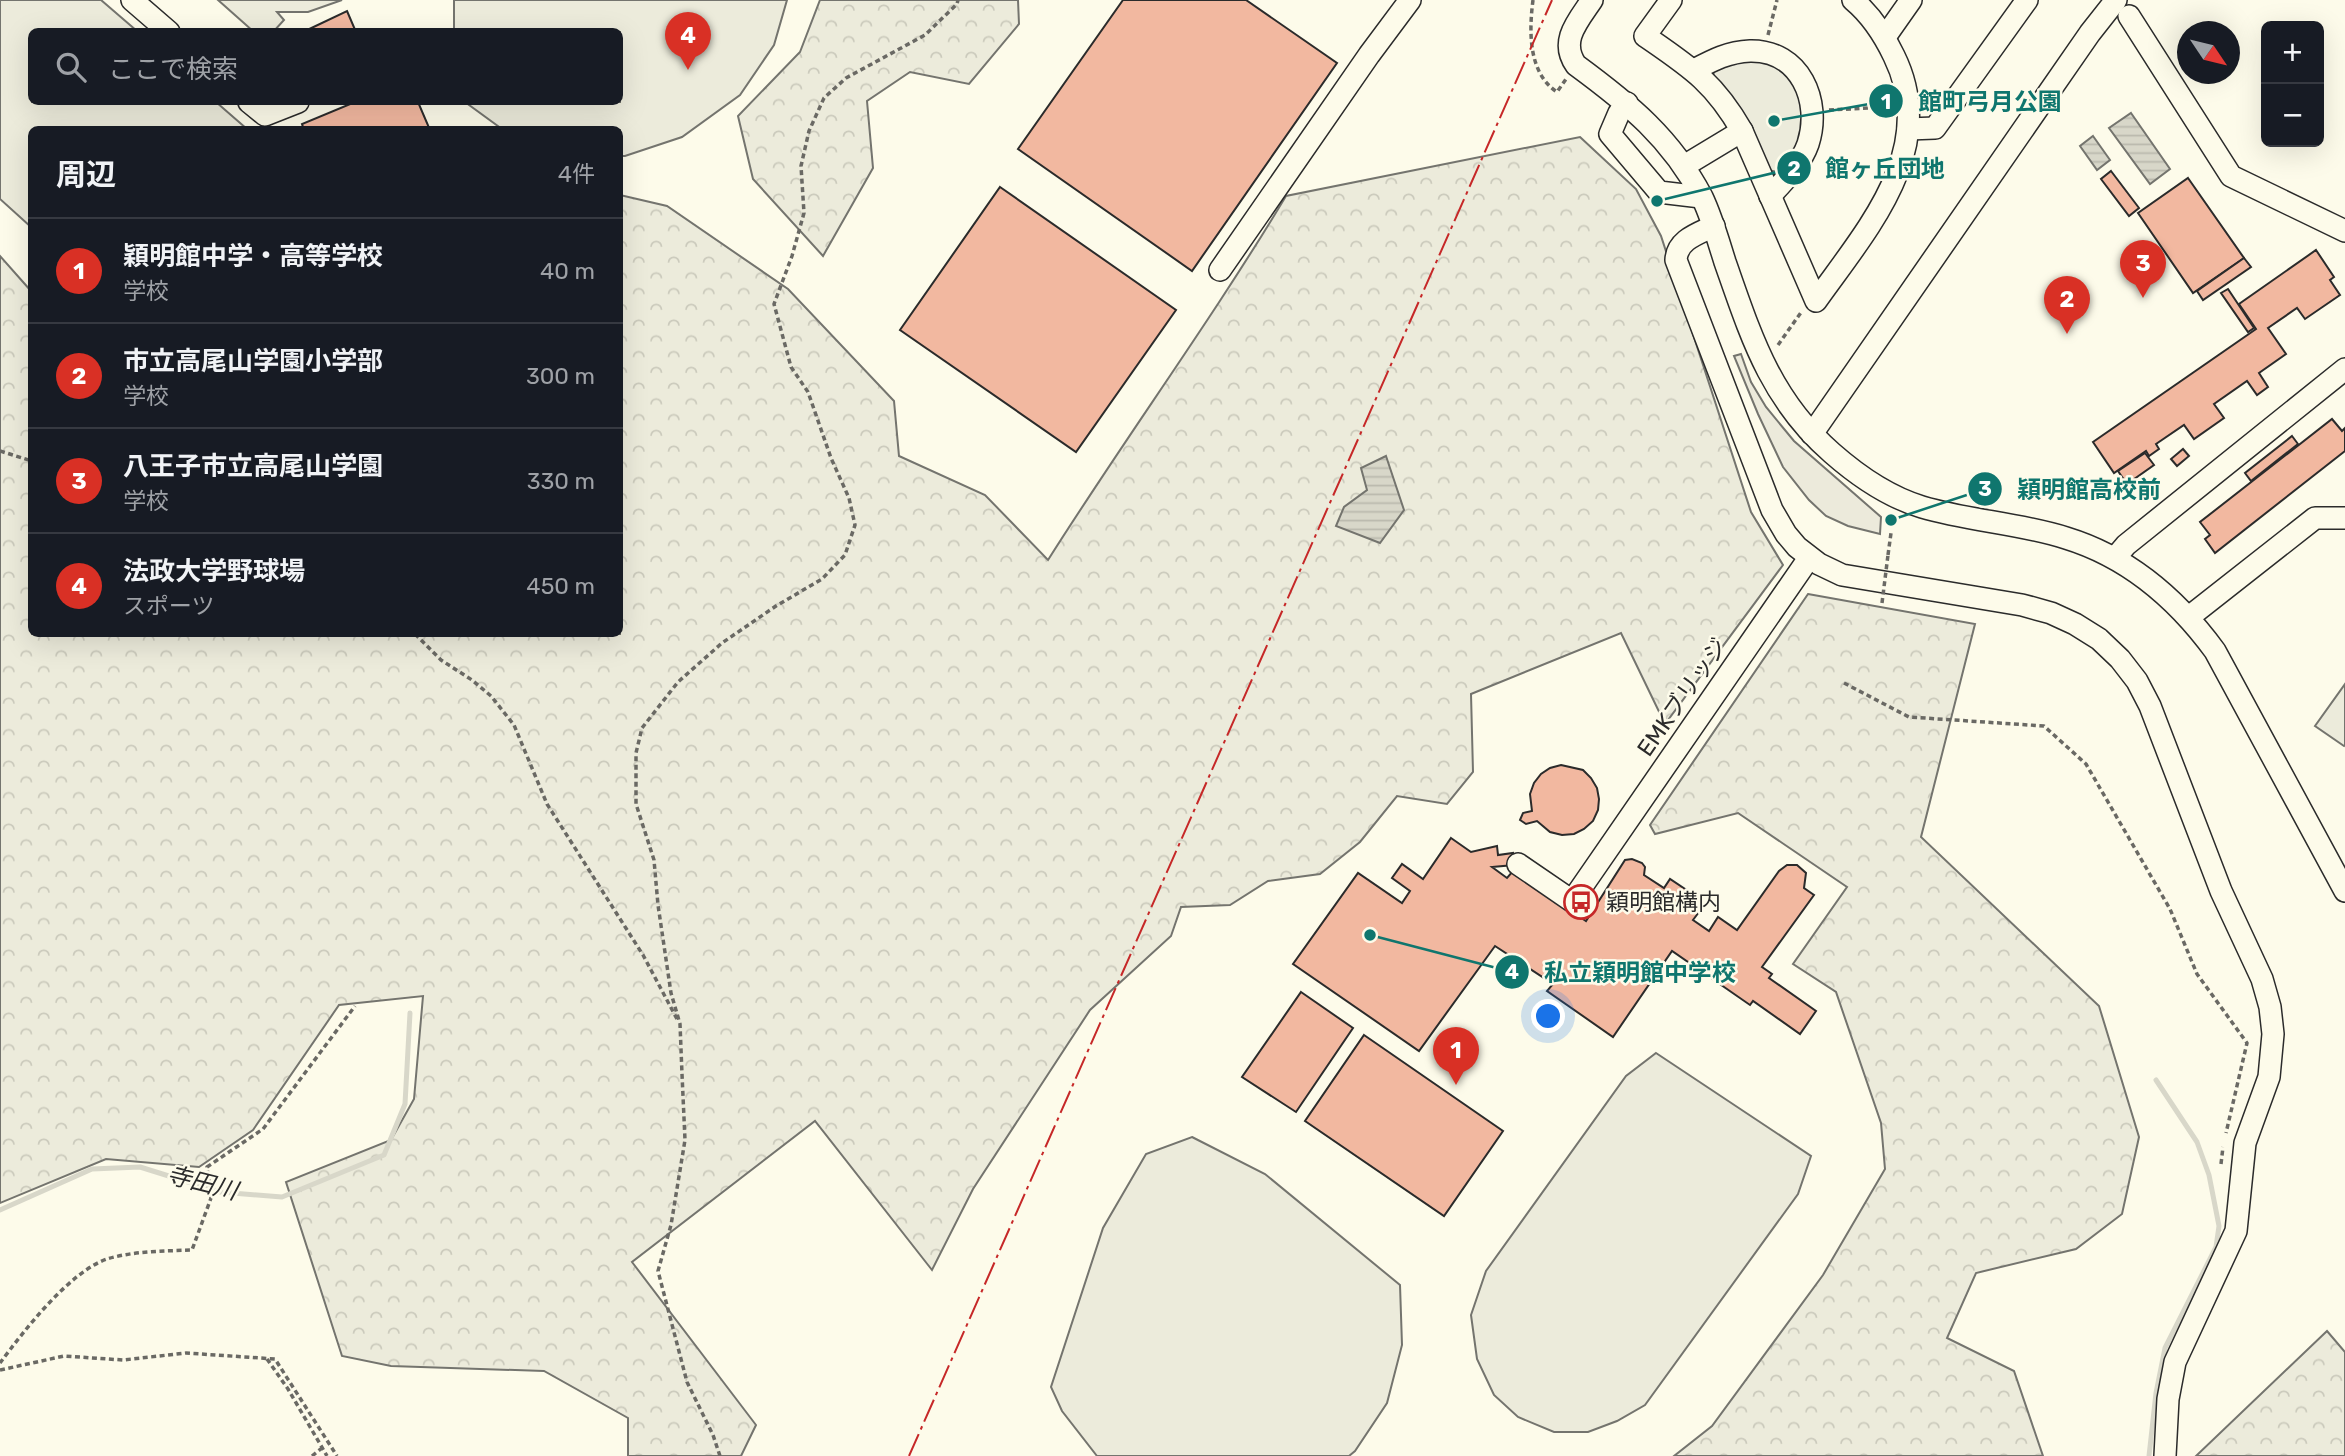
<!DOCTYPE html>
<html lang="ja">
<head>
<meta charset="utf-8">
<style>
	body { margin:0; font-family:Rubik,"Noto Sans JP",sans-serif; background:#20242c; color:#f1f3f6 }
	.controls { position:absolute; right:21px; top:21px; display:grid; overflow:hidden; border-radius:10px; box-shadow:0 7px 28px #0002 }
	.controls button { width:63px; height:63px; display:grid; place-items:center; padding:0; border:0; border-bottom:2px solid #363941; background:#171b24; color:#f1f3f6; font:35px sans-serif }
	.compass { position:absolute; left:2177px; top:21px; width:63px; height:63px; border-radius:50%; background:#171b24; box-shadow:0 7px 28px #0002; rotate:125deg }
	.you { position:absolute; left:1549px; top:1017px; width:24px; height:24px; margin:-18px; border:5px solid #fff; border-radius:50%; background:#1a73e8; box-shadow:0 0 0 10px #1a73e833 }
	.badge { display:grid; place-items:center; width:46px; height:46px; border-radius:50%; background:#d93025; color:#fff; font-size:23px; font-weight:700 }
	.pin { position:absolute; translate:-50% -58px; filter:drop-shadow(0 2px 4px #0008) }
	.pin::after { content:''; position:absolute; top:37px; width:24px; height:21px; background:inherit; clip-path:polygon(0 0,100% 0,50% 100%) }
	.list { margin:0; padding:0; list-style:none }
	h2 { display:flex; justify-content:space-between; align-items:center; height:91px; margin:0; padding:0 28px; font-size:30px }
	h2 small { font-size:23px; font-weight:400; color:#9ea1a6 }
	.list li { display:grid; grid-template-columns:46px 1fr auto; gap:21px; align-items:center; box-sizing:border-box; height:105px; padding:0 28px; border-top:2px solid #363941 }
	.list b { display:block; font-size:26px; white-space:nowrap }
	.list p { margin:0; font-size:23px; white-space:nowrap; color:#9ea1a6 }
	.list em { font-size:23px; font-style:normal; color:#9ea1a6 }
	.icon { flex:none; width:38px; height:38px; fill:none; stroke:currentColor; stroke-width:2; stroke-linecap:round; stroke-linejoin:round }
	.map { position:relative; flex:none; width:2345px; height:1456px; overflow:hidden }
	.search { position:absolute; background:#171b24; box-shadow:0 7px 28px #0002; left:28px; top:28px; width:595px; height:77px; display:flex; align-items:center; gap:18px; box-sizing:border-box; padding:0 24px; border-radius:10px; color:#9ea1a6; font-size:26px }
	.panel { position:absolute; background:#171b24; box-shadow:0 7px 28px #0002; left:28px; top:126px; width:595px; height:511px; border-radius:10px }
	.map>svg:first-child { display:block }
	.forest { fill:url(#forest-crowns); stroke:#74746e; stroke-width:2 }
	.green { fill:#ecebdb; stroke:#74746e; stroke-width:2 }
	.parking { fill:#eceadb; stroke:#74746e; stroke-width:2 }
	.water { fill:url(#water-rules); stroke:#74746e; stroke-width:2 }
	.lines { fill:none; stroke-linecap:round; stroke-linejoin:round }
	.stream { stroke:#d8d7c9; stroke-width:5 }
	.building { fill:#f2b8a0; stroke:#2b2b2b; stroke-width:2 }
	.minor-casing { stroke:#2b2b2b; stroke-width:24 }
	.path { stroke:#6a6964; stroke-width:3.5; stroke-dasharray:5 3.5; stroke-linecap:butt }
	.minor { stroke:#fdfbea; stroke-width:21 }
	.path-bridge { stroke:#6a6964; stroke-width:3.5; stroke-dasharray:5 3.5; stroke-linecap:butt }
	.power { stroke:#c62828; stroke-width:2; stroke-dasharray:24 5 3.5 5; stroke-linecap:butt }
	.labels { text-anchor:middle; stroke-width:5; stroke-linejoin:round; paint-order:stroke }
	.street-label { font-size:23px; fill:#2b2b2b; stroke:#fdfbea }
	.poi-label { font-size:23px; fill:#2b2b2b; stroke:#fdfbea; text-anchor:start }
	.water-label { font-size:24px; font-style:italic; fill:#2b2b2b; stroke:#fdfbea }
	.leader { fill:none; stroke:#0f766e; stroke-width:2.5 }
	.callout-dot { fill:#0f766e; stroke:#fdfbea; stroke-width:2.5 }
	.mark-label { font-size:21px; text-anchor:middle; font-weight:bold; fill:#fff }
	.callout-label { font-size:24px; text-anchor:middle; font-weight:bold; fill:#0f766e; stroke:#fdfbea; stroke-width:5; stroke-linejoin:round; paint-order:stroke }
</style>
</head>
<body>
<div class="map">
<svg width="2345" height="1456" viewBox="0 0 2345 1456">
	<defs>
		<pattern id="forest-crowns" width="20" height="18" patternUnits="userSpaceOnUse" patternTransform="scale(1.75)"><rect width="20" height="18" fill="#ecebdb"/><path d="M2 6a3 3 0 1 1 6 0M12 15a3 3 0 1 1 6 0" fill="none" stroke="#cbcabc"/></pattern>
		<pattern id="water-rules" width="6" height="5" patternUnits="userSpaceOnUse" patternTransform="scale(1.75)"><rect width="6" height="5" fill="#d8d7c9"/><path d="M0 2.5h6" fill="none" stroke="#bab9ad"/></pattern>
	</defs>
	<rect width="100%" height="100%" fill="#fdfbea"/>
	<g class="forest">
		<polygon points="820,0 1018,0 1019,24 969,84 910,72 867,101 873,168 823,256 753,179 738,116 800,52"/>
		<path d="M 1580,137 L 1636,189 L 1661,236 L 1751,512 L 1783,565 L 1665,724 L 1621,633 L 1471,694 L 1473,772 L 1447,804 L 1397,796 L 1360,842 L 1320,874 L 1268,881 L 1230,905 L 1181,907 L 1171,936 L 1090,1010 L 973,1189 L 932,1270 L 815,1121 L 632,1262 L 756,1425 L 741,1456 L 628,1456 L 628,1418 L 544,1371 L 391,1366 L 342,1356 L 286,1182 L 391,1140 L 414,1099 L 423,996 L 339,1005 L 253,1130 L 199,1167 L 106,1159 L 0,1203 L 0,256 L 31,291 L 32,634 L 620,634 L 620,195 L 667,206 L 788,289 L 894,401 L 899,456 L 985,495 L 1048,560 C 1125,438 1211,321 1286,196 Z"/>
		<polygon points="1808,594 1975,624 1921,837 2099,1006 2139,1137 2122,1214 2076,1249 1976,1273 1947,1338 2014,1371 2043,1456 1674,1456 1712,1426 1823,1275 1885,1169 1881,1123 1836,992 1793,964 1847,887 1738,813 1655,834 1650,825"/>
		<polygon points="2327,1331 2345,1352 2345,1456 2196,1456"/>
	</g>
	<g class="green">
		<polygon points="0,0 101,0 137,31 32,32 32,102 216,102 247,129 32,130 31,227 0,199"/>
		<polygon points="218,0 342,0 308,12 277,12 284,20 274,31 254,32"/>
		<polygon points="454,0 787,0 774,45 740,95 682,137 625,156 620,156 620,130 502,129 465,102 620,102 620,32 454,31"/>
		<polygon points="1760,59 1780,68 1795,83 1805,113 1801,146 1783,173 1768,170 1713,76 1716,63"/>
		<polygon points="2345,684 2345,745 2344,746 2315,726"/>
		<polygon points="1656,1053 1811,1156 1798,1194 1645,1405 1617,1421 1588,1432 1554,1432 1518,1417 1494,1395 1477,1359 1471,1315 1486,1271 1626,1076"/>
		<polygon points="1192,1137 1265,1174 1400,1285 1402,1345 1387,1403 1355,1451 1349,1456 1097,1456 1062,1411 1051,1387 1103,1228 1146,1154"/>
	</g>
	<polygon class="parking" points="1741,354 1751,382 1766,407 1794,441 1881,517 1880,534 1848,526 1826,516 1809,500 1783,467 1758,414 1734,356"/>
	<g class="water">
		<polygon points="2131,113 2170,169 2150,184 2109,128"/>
		<polygon points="2093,136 2110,160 2097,170 2080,146"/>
		<polygon points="1386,456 1404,510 1380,543 1336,526 1344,507 1367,490 1361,468"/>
	</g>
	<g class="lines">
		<g class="stream">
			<polyline points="0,1210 92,1169 140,1167 220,1192 282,1197 384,1155 405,1104 410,1013"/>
			<polyline points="2149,1456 2156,1393 2165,1348 2216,1247 2219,1226 2209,1175 2197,1142 2156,1080"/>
		</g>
	</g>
	<g class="building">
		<polygon points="1123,0 1246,0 1337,63 1192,271 1018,149"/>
		<polygon points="347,11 356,32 303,32"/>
		<polygon points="355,102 418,102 430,130 304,130 302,124"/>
		<polygon points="2111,171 2139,208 2129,216 2101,179"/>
		<polygon points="2188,178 2244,258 2193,293 2138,213"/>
		<polygon points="1000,187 1176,310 1076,452 900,330"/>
		<polygon points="2316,250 2334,277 2330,280 2340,295 2305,319 2297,308 2268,328 2286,354 2259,373 2268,387 2257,395 2247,381 2214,404 2224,418 2194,439 2184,425 2156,444 2159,449 2149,456 2146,451 2114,473 2093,442 2256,329 2239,304"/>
		<polygon points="2244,258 2251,267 2203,300 2197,291"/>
		<polygon points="2228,289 2254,328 2248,332 2221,293"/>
		<polygon points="2332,419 2342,431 2345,428 2345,451 2215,553 2205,539 2210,535 2200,522"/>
		<polygon points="2292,436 2298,444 2251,481 2245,473"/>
		<polygon points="2183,449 2189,456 2177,466 2171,459"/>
		<polygon points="2145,453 2154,465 2127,484 2118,471"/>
		<polygon points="1561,765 1583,770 1591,778 1597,788 1599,799 1598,810 1593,821 1584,829 1574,834 1562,835 1550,832 1537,821 1526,824 1520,820 1523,813 1532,811 1530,794 1534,783 1541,774 1550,768"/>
		<polygon points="1451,838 1471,852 1497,846 1498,855 1513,853 1514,865 1492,867 1507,878 1513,871 1586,921 1625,860 1632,859 1642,863 1645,867 1644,875 1664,888 1670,879 1697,897 1691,906 1699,912 1693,920 1709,931 1718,917 1737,930 1779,871 1787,865 1797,865 1806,873 1804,888 1814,895 1762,967 1772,974 1769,978 1816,1011 1800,1034 1753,1001 1750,1005 1672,951 1613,1037 1547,991 1553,984 1495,946 1419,1051 1293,964 1358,873 1402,903 1410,891 1392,878 1402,864 1423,879"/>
		<polygon points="1301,992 1353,1028 1296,1112 1242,1077"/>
		<polygon points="1364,1035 1503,1131 1444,1216 1305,1121"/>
	</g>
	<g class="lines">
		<g class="minor-casing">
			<g id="minor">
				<polyline points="132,0 169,32"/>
				<path d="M 1592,0 C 1578,21 1559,41 1576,65 C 1629,104 1671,138 1702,197 C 1712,218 1718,240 1725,262 C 1751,336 1770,399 1832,453 C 1857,475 1889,497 1922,507 C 1969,521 2019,523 2066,538 C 2128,557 2177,599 2215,651 L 2345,891"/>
				<path d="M 1671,0 L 1645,36 C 1690,67 1714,82 1742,131 L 1816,301 C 1867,229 1940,149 1894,56 C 1884,35 1871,15 1853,0"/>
				<polyline points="2129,16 2231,176 2345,231"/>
				<polyline points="1885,37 1911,0"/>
				<path d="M 1694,70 C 1713,60 1728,52 1750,51 C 1800,50 1822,101 1808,144 C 1801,164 1784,181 1770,196"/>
				<polyline points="249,102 265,115 298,102"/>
				<polyline points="1627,103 1619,113 1610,134 1659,192 1701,197"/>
				<polyline points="1908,129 1935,128 2027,0"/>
				<polyline points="1684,166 1742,131"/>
				<path d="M 1714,226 C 1697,234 1677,240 1676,260 L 1772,510 L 1786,534 L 1797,547 L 1819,564 L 1842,575 L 2022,605 L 2051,613 L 2075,624 L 2099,639 L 2120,659 L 2137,681 L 2150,706 L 2221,891 L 2262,979 L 2270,1007 L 2273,1034 L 2269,1077 L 2245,1143 L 2236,1231 L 2175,1362 L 2168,1399 L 2165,1456"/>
				<polyline points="1220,270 1369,55 1410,0"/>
				<polyline points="1812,434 2090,33 2116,0"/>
				<polyline points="2115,558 2126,545 2345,369"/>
				<polyline points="2189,617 2315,518 2345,518"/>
				<polyline points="1518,864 1572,901 1809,558"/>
			</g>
		</g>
		<g class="path">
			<path d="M 1533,0 C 1529,31 1528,73 1557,92 L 1566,79"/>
			<polyline points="1768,35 1777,0"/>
			<polyline points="1829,110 1888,107"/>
			<polyline points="1778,345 1802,311"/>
			<polyline points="0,451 32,461"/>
			<polyline points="1888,555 1891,533"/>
			<polyline points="415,634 441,660 472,680 491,696 514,725 547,804 643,955 677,1019"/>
			<polyline points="1844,683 1909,717 2044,726 2086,764 2170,909 2197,974 2247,1043 2226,1133"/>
			<polyline points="2221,1164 2223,1147"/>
			<polyline points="267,1359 288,1389 327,1456"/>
			<path d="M 0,1363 C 23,1332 69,1272 107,1259 C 133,1251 165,1251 192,1250 L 211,1198 L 207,1167 L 263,1129 L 355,1006"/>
			<polyline points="0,1370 64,1356 123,1360 186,1353 275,1359 337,1456"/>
			<polyline points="312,1456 322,1448"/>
			<polyline points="720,1456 713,1435 687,1382 658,1271 671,1225 685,1140 682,1074 680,1024 671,993 658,905 654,860 636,804 636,753 642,728 678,682 722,643 776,606 822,579 845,555 855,525 849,498 831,458 808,392 791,367 774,304 792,256 804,213 801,166 809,131 824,98 846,78 925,35 957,4 958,0"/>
		</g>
		<use href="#minor" class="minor"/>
		<polyline class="path-bridge" points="1882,603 1888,555"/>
		<polyline class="power" points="909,1456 1552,0"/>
	</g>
	<defs>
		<g id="bus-ring" transform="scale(1.75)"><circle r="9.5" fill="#fdfbea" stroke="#c62828" stroke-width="1.5"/><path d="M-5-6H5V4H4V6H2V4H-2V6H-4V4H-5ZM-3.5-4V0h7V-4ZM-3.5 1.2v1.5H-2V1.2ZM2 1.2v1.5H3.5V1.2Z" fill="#c62828"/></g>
	</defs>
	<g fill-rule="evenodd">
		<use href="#bus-ring" x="1581" y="902"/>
	</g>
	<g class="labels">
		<g class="street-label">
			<text transform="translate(1682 697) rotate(-55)" y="8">EMKブリッジ</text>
		</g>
		<g class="poi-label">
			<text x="1606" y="910">穎明館構内</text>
		</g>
		<g class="water-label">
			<text transform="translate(202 1183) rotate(14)" y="8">寺田川</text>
		</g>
	</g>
	<path class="leader" d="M1774 121L1886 101M1657 201L1794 168M1891 520L1985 489M1370 935L1512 972"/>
	<g class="callout-dot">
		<circle cx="1774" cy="121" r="7"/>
		<circle cx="1657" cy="201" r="7"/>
		<circle cx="1891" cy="520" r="7"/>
		<circle cx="1370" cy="935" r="7"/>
		<circle cx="1886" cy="101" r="18"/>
		<circle cx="1794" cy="168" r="18"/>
		<circle cx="1985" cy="489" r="18"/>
		<circle cx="1512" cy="972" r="18"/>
	</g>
	<g class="mark-label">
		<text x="1886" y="109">1</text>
		<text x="1794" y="176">2</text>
		<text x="1985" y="496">3</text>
		<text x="1512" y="979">4</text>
	</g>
	<g class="callout-label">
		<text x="1990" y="110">館町弓月公園</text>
		<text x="1885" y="177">館ヶ丘団地</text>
		<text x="2089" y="498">穎明館高校前</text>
		<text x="1640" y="981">私立穎明館中学校</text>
	</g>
</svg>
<div class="controls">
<button>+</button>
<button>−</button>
</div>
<svg class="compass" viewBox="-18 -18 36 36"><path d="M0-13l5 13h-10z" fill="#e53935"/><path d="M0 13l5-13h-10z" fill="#9ea1a6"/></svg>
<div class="you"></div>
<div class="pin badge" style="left:1456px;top:1085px">1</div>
<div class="pin badge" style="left:2067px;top:334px">2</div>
<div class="pin badge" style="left:2143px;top:298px">3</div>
<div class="pin badge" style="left:688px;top:70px">4</div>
<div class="search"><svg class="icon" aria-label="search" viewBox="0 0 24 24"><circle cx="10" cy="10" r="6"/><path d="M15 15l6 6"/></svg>ここで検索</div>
<section class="panel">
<h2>周辺<small>4件</small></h2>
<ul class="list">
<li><span class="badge">1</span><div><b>穎明館中学・高等学校</b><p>学校</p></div><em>40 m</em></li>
<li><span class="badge">2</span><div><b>市立高尾山学園小学部</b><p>学校</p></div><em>300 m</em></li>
<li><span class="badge">3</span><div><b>八王子市立高尾山学園</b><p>学校</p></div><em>330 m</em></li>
<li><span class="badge">4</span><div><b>法政大学野球場</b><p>スポーツ</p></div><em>450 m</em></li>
</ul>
</section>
</div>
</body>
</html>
